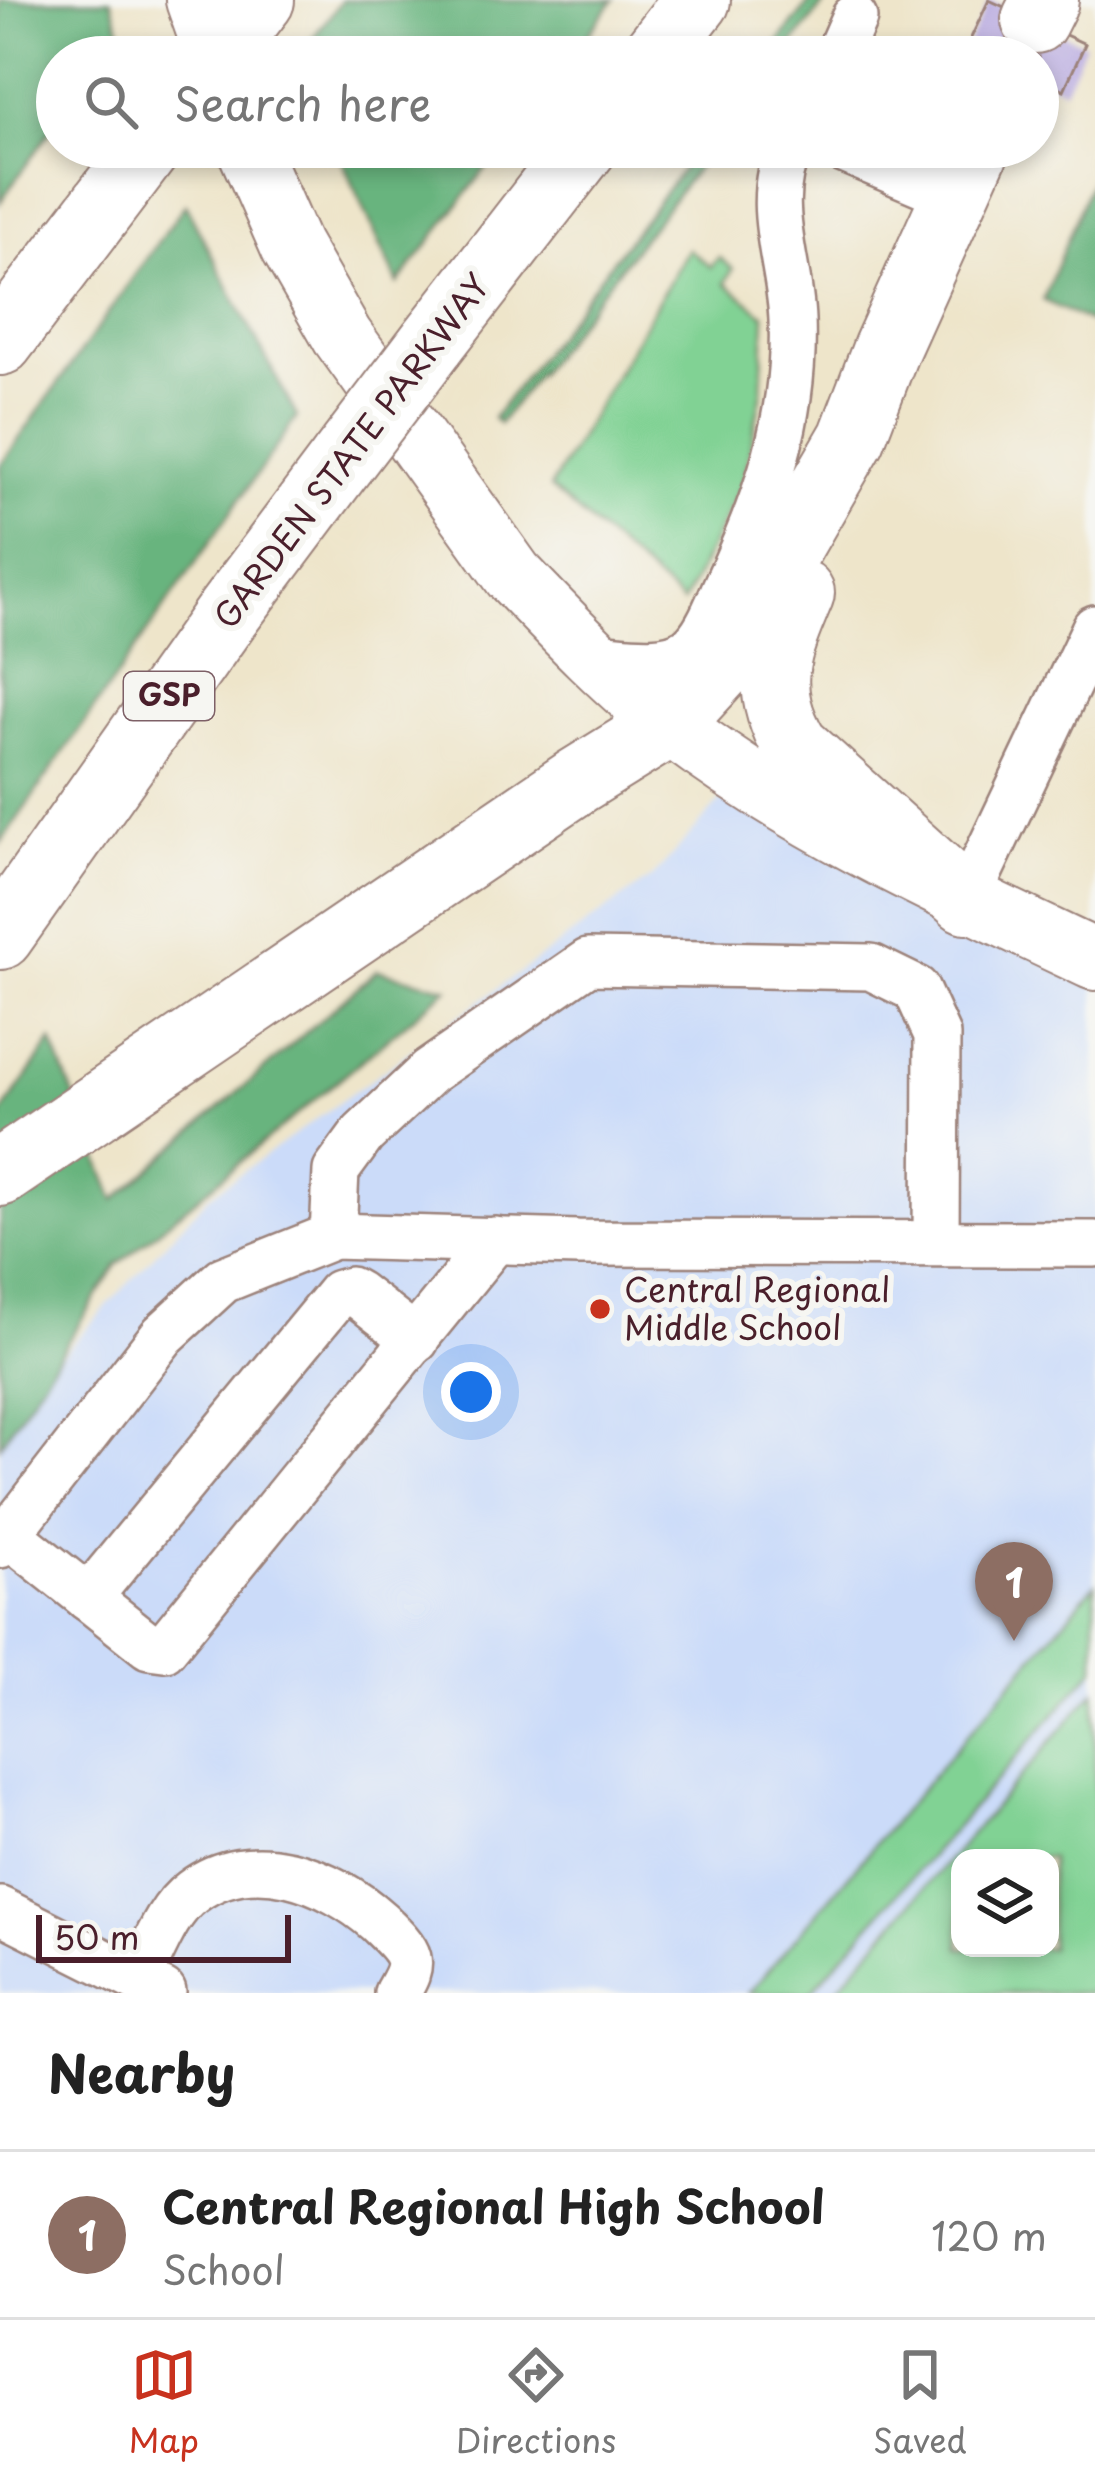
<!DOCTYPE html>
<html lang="en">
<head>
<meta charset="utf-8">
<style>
	body { margin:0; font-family:"Playpen Sans",sans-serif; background:#f2f2f2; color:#222 }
	.controls { position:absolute; right:36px; bottom:36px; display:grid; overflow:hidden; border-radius:24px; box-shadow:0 6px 18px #0003 }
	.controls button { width:108px; height:108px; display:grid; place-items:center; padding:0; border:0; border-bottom:3px solid #e0e0e0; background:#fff; color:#222; font:60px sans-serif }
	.scale { position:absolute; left:36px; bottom:30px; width:255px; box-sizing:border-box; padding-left:12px; border:6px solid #4a1f2b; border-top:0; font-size:33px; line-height:42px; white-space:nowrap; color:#4a1f2b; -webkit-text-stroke:9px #f6f6f2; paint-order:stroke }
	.you { position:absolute; left:471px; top:1392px; width:42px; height:42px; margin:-30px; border:9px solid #fff; border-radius:50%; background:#1a73e8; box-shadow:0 0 0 18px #1a73e833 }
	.badge { display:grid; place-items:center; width:78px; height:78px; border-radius:50%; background:#c8321e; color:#fff; font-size:39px; font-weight:700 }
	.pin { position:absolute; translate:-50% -99px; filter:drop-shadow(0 3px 6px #0008) }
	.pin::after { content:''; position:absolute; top:63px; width:42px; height:36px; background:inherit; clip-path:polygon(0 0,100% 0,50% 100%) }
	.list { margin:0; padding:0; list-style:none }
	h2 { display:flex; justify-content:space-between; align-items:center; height:156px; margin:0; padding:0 48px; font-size:51px }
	h2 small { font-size:39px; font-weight:400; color:#767676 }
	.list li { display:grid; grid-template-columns:78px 1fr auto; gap:36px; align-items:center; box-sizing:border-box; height:168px; padding:0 48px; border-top:3px solid #e0e0e0 }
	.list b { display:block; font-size:45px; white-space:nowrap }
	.list p { margin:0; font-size:39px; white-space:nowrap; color:#767676 }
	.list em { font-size:39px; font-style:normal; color:#767676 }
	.icon { flex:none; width:66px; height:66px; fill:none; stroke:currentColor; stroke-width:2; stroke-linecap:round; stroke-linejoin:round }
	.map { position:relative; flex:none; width:1095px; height:1993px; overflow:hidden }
	.search { position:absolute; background:#fff; box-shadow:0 6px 18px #0003; left:36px; right:36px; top:36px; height:132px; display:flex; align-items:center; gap:30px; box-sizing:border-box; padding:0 42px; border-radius:66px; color:#767676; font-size:45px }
	.sheet { height:324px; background:#fff }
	nav { display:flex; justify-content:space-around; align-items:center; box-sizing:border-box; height:168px; border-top:3px solid #e0e0e0; background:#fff; font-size:33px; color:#767676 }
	nav a { display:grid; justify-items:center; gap:6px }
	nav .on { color:#c8321e }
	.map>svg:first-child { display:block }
	.built { fill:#cbdbf9; fill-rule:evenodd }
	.green { fill:#81d294; stroke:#667860; stroke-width:3; fill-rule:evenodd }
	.forest { fill:#68b47e; stroke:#596a54; stroke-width:3 }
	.building { fill:#b5a6df }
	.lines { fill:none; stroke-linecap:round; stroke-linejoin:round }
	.minor-casing { stroke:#9c827a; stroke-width:50 }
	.major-casing { stroke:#9c827a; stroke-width:64 }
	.highway-casing { stroke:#9c827a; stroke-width:70 }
	.minor { stroke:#fff; stroke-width:45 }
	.major { stroke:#fff; stroke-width:60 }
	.highway { stroke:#fff; stroke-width:66 }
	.highway-bridge-casing { stroke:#9c827a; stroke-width:70; stroke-linecap:butt }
	.highway-bridge { stroke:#fff; stroke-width:66 }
	.poi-dot { fill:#c8321e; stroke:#f6f6f2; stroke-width:4.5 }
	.labels { text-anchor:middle; stroke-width:12; stroke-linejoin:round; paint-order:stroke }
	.shield { fill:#f6f6f2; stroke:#7e6067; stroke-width:3 }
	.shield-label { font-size:30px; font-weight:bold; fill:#4a1f2b }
	.street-label { font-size:33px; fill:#4a1f2b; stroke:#f6f6f2 }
	.poi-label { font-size:33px; fill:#4a1f2b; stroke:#f6f6f2; text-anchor:start }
</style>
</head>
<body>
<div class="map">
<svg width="1095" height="1993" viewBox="0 0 1095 1993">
	<rect width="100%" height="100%" fill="#f6f6f2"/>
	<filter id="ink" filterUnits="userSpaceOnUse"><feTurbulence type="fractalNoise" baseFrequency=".00833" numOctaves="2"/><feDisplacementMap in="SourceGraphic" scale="24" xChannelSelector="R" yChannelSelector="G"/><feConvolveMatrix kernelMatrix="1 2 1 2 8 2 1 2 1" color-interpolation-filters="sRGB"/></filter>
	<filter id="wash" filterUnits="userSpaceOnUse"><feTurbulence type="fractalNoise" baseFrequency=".004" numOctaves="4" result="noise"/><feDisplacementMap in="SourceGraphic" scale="48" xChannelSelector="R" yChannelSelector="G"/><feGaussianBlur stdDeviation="2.7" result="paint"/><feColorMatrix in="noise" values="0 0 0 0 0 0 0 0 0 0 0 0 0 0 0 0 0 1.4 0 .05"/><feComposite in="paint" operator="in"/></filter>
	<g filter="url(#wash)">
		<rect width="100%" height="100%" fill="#eee5ca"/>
		<path class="built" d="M 743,775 L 1095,960 L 1095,1993 L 0,1993 L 0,1422 L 208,1197 L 655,875 ZM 960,1858 L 1050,1858 L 1050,1948 L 960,1948 Z"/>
		<g class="green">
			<polygon points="688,249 711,267 719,257 733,269 725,283 765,315 762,391 743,483 683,603 550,488"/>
			<polygon points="1095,1584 1095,1668 810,1993 749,1993"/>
			<path d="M 1095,1691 L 1095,1993 L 833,1993 ZM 1050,1858 L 1050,1948 L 960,1948 L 960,1858 Z"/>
		</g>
		<g class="forest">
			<polygon points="0,0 111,0 121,31 103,57 57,57 57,121 0,202"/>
			<polygon points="342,0 614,0 571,57 298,57"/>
			<polygon points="811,0 827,0 783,57 767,57"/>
			<polygon points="336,147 502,147 398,284"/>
			<polygon points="699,147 713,147 499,424 493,418"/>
			<polygon points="1095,171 1095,325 1043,300"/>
			<polygon points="185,204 297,417 0,844 0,466"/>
			<polygon points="377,970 448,988 117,1265 0,1446 0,1116 52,1041 115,1200"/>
		</g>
		<g id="blocks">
			<polygon class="building" points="989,0 1085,44 1064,90 1038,77 1038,57 995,57 968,44"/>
		</g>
	</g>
	<g filter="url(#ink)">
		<use href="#blocks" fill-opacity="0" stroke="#9c827a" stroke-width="3"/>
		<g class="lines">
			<g class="minor-casing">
				<g id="minor">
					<polyline points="837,57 854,18"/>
					<polyline points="837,147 955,197"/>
					<path d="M 597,656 C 624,658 664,666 688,650 C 706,637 717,606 726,586 C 766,501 796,416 792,320 C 790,262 762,204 789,147"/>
					<polyline points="966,900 1095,628"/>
					<polyline points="333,1236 336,1171 363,1134 429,1072 588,962 871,967 916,989 937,1035 936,1243"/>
					<polyline points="8,1534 149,1646 164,1648 495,1240"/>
					<polyline points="0,1545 163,1335 223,1280 333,1236 578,1243 1095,1244"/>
					<polyline points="88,1598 339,1293 350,1290 357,1294 416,1340"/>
					<polyline points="0,1910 163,1992"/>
					<path d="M 138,1979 C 153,1951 166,1911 192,1892 C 251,1847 330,1878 379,1922 C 388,1931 405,1946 408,1958 C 411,1971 403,1982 397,1993"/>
				</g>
			</g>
			<g class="major-casing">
				<g id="major">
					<polyline points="196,0 216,57"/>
					<path d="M 247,147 L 291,247 L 342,336 L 513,575 C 559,623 619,686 672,726 C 801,824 949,891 1095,960"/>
				</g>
			</g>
			<g class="highway-casing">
				<g id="highway">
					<polyline points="1035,20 1045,0"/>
					<polyline points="217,57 261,0"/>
					<polyline points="653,57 697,0"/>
					<polyline points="0,342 148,147"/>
					<polyline points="432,343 584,147"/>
					<path d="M 801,593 C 776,652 761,687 795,746 L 966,900"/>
					<polyline points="0,936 226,616 343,460"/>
					<polyline points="0,1173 577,781 669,724 738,649 790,545 852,438 886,349 977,147"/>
				</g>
			</g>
			<use href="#minor" class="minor"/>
			<use href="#major" class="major"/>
			<use href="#highway" class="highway"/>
			<g class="highway-bridge-casing">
				<polyline id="highway-bridge" points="343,460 432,343"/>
			</g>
			<use href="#highway-bridge" class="highway-bridge"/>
		</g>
	</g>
	<circle class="poi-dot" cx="600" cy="1309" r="12"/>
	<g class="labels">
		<rect class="shield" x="124" y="672" width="90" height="48" rx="9"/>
		<g class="shield-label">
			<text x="169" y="706">GSP</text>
		</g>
		<g class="street-label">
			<text transform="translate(352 451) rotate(-53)" y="12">GARDEN STATE PARKWAY</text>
		</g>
		<g class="poi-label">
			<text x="624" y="1302">Central Regional<tspan x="624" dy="38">Middle School</tspan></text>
		</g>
	</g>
</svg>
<div class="controls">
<button><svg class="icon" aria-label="layers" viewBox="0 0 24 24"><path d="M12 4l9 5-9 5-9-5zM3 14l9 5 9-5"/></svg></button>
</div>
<div class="scale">50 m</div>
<div class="you"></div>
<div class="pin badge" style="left:1014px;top:1641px;background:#8d6e63">1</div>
<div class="search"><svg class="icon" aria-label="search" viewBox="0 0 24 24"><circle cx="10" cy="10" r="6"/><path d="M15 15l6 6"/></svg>Search here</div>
</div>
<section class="sheet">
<h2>Nearby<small></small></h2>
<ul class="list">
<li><span class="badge" style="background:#8d6e63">1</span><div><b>Central Regional High School</b><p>School</p></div><em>120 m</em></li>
</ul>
</section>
<nav>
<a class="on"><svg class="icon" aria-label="map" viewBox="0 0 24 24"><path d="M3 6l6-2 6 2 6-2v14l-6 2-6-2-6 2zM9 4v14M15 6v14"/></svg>Map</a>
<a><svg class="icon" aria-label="directions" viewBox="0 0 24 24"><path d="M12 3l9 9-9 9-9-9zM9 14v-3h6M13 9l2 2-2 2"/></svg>Directions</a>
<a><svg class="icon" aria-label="saved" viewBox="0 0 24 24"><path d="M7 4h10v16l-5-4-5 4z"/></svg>Saved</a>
</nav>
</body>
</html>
